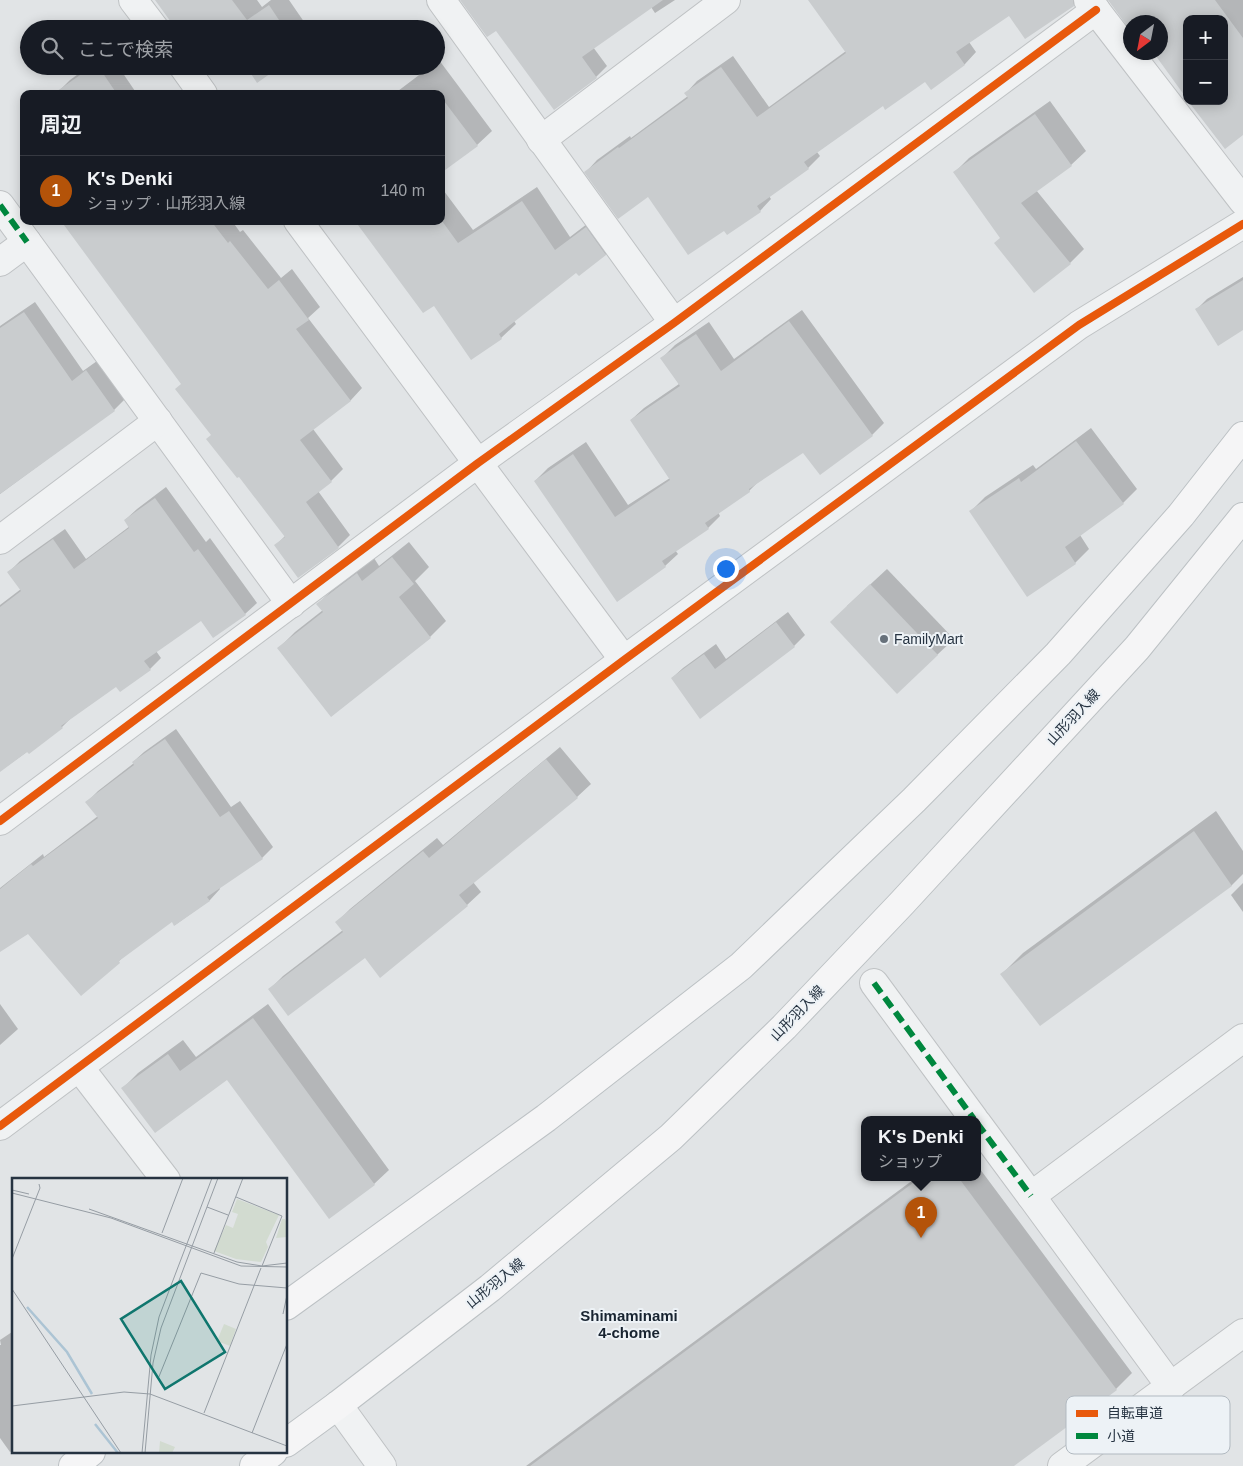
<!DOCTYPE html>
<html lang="ja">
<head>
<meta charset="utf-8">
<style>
	body { margin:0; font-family:Helvetica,"Noto Sans JP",sans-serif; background:#20242c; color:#f1f3f6 }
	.controls { position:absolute; right:15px; top:15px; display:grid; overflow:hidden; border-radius:10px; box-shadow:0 2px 12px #0003 }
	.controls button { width:45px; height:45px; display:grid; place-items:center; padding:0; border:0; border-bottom:1px solid #363941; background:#171b24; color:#f1f3f6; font:25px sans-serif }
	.compass { position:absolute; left:1123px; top:15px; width:45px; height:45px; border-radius:50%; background:#171b24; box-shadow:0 2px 12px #0003; rotate:212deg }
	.you { position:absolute; left:725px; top:568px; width:18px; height:18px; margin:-12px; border:4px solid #fff; border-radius:50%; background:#1a73e8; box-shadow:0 0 0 8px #1a73e833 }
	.badge { display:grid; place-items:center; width:32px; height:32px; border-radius:50%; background:#b45309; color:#fff; font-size:16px; font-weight:700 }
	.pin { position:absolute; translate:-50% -41px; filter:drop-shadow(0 1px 2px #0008) }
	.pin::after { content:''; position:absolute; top:26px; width:18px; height:15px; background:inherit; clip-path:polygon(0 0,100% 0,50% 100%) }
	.popup { position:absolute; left:861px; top:1116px; width:120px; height:65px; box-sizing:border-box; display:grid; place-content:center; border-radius:10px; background:#171b24; filter:drop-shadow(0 1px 4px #0005); font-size:16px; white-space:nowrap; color:#9ea1a6 }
	.popup b { font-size:19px; color:#f1f3f6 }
	.popup::after { content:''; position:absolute; left:50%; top:100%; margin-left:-10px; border:10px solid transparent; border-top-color:#171b24 }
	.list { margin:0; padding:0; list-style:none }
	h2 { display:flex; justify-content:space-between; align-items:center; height:65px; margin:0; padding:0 20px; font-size:21px }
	h2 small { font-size:16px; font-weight:400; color:#9ea1a6 }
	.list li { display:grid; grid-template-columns:32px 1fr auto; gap:15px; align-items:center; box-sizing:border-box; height:70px; padding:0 20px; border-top:1px solid #363941 }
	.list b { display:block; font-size:19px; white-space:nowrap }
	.list p { margin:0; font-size:16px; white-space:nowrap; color:#9ea1a6 }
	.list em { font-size:16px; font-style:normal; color:#9ea1a6 }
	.icon { flex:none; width:28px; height:28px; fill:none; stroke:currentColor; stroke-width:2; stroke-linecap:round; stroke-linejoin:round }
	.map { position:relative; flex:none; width:1243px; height:1466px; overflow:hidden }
	.search { position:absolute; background:#171b24; box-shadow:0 2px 12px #0003; left:20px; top:20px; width:425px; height:55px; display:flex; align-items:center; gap:12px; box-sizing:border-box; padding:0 18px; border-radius:28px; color:#9ea1a6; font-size:19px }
	.panel { position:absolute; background:#171b24; box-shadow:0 2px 12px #0003; left:20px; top:90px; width:425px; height:135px; border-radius:10px }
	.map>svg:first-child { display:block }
	.shadow { fill:#0003 }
	.building { fill:#c9ccce }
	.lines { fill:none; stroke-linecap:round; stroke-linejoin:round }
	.minor-casing { stroke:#bfc2c4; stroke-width:30 }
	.major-casing { stroke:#bcc1c4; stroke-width:30 }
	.minor { stroke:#f0f2f3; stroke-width:28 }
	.major { stroke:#f5f5f6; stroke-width:28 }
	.quiet { stroke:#00873e; stroke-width:6; stroke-dasharray:12 6; stroke-linecap:butt }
	.cycleway-casing { stroke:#edf2f6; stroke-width:11 }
	.cycleway { stroke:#e8590c; stroke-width:8 }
	.poi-dot { fill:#67717b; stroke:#edf2f6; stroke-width:2 }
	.labels { text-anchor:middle; stroke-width:4; stroke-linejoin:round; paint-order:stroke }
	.poi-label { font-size:14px; fill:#263341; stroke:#edf2f6; text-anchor:start }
	.street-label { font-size:14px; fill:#263341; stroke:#edf2f6 }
	.neighbourhood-label { font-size:15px; font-weight:bold; fill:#182431; stroke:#edf2f6 }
	.inset-river { fill:none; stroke:#acc4d4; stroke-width:2.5 }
	.inset-road { fill:none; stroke:#969da4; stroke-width:1 }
	.view { fill:#0f766e; fill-opacity:0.15; stroke:#0f766e; stroke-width:2.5 }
	.inset-edge { fill:none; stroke:#263341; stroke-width:2.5 }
	.key { fill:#edf2f6; stroke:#b1b9c0; stroke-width:1 }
	.key-label { font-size:14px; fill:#263341 }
</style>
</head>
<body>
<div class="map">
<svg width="1243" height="1466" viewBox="0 0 1243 1466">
	<rect width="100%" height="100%" fill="#e1e4e6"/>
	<g class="shadow">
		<polygon points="156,0 257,0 262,7 271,0 289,0 309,29 178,29"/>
		<polygon points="462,0 675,0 655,13 651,7 593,47 607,66 596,77 554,108 496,29"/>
		<polygon points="810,0 1078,0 1073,5 1010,14 969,42 976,52 965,64 931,88 925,80 883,105 817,152 820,156 808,168 769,196 771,199 760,211 724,229 648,196 586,172 597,160 630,136 631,138 688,96 686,93 697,81 733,56 769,107 846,51"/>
		<polygon points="1109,0 1243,0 1243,133 1224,101 1224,19 1187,19 1160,52 1160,22 1130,22 1130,27"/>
		<polygon points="439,60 492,131 477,145 441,172 441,94 394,94 431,66 436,66 436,62"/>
		<polygon points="89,66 118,66 137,94 59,94 58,92 70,80"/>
		<polygon points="1050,101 1086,151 1071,165 1036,190 1084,249 1070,263 1001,238 955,172 969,158"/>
		<polygon points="441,187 473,230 537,187 570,237 600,214 620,240 605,255 576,271 514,321 516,324 501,338 471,358 441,221"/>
		<polygon points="63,221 232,221 240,232 243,230 281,278 292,269 320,307 308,318 362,388 351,400 313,429 343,469 331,481 318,491 350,535 338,547 275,546 286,535 212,435 182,384"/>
		<polygon points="1243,277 1243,329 1196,310 1207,299"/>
		<polygon points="35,302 83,371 97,361 125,399 114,410 0,494 0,326"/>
		<polygon points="802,310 884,423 872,435 804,451 759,481 749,491 718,512 720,516 708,528 675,550 678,554 665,566 535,481 548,468 586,442 628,505 670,478 631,420 644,408 679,384 662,358 675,345 709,322 734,359"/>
		<polygon points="1091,428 1137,489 1123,503 1080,535 1089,549 1075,563 1027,595 971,511 985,497 1033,465 1036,469"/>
		<polygon points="166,487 206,542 210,538 257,603 245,614 201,619 156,651 161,658 150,669 116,685 73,716 62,727 0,771 0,605 21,589 9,572 20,561 65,529 86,559 130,526 125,520 137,509"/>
		<polygon points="409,542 429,567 415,581 446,621 430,637 332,715 279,648 295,632 323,610 318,604 334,588 374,558 379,566"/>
		<polygon points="887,569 954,639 937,655 847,606"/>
		<polygon points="788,612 805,635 794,646 700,717 672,678 683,668 716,644 726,659"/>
		<polygon points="176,729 231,807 240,801 273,847 262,858 219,887 220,889 210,900 175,925 172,921 129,952 81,995 29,933 0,950 0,888 43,854 44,857 98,816 87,802 98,791 134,763 133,762 144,752"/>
		<polygon points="560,747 591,784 577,797 473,882 481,892 467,905 380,976 365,957 270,989 283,976 343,930 337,922 350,909 437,838 443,845"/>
		<polygon points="1216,811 1243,851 1243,874 1231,886 1002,974 1023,953"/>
		<polygon points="1243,883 1243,912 1231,895"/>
		<polygon points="0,1004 18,1029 0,1045"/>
		<polygon points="268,1004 389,1170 374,1184 227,1078 123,1088 138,1073 183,1040 196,1057"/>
		<polygon points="977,1165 1132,1373 1116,1389 1012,1466 526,1466 917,1177 977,1177"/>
		<polygon points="12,1332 14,1335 14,1450 10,1452 0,1438 0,1345 1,1345 0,1340"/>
	</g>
	<g class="building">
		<polygon points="155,0 232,0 247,20 269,5 285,29 176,29"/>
		<polygon points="460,0 663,0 582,57 597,78 554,110 496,31 487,37"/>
		<polygon points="808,0 1073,0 1074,6 1025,39 1009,16 956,52 965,65 931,90 925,82 885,110 883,106 804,162 809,169 757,206 761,212 727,235 724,231 688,255 648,197 618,219 584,172 618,147 619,148 688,98 684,93 721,67 757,117 846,53"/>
		<polygon points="1108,0 1215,0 1243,38 1243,135 1225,149 1188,101 1224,101 1224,19 1187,19 1187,99 1153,52 1160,52 1160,22 1130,22 1130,30"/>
		<polygon points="93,66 98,66 117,94 53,94"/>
		<polygon points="246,66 281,66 257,83"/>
		<polygon points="441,97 478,146 441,173"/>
		<polygon points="1035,114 1072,166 1021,203 1071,264 1034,293 994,243 1000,238 953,172"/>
		<polygon points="522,201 555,250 586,227 606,255 579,276 576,273 499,334 502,339 471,360 434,306 423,313 355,221 442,221 458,243"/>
		<polygon points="61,221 211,221 228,243 230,241 268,289 279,280 309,320 296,329 351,401 300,440 332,482 306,502 339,548 298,578 274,545 285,537 239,477 237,478 206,439 211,435 175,389 181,384"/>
		<polygon points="1243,280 1243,330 1218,346 1195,309"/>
		<polygon points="24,312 72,381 86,370 115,411 0,494 0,328"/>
		<polygon points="789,321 873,436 820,475 803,453 749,489 750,492 705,523 709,529 662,561 666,567 617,602 534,481 573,454 615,517 670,480 630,420 680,386 660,358 696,334 721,371"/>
		<polygon points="1076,441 1124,504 1065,547 1076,564 1027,597 969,511 1019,478 1021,482"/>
		<polygon points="155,498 194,552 198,549 246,615 213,638 201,621 144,661 151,670 120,692 116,687 61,726 63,728 29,754 27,752 0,772 0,607 21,591 7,572 53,539 74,569 129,528 124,520"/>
		<polygon points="392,557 414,584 399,597 431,638 331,717 277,648 323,612 316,604 357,573 362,581"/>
		<polygon points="870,584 938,655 897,694 830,622"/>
		<polygon points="776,622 795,647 700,719 671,678 704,654 715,669"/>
		<polygon points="165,739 220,817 229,811 263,859 207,897 210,901 174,926 172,922 119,961 120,963 81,996 28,934 0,952 0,889 31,864 33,866 98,818 85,802 134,765 132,762"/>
		<polygon points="546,759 578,798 459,895 468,906 380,978 365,958 288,1016 268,989 343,932 335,922 423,851 429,858"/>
		<polygon points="1194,831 1232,886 1040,1026 1000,974"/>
		<polygon points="253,1018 375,1185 329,1219 227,1080 155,1133 121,1088 168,1054 180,1071"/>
		<polygon points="921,1177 958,1177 1117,1390 1014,1466 530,1466"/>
	</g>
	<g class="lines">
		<g class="minor-casing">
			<g id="minor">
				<polyline points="133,0 155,29"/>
				<polyline points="441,0 674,323"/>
				<polyline points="1088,0 1243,201"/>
				<polyline points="183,66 203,94"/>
				<polyline points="541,140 726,0"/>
				<polyline points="0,205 27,242"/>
				<polyline points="298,221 624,660"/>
				<polyline points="0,262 27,242 291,604"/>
				<polyline points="0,540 158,421"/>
				<polyline points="0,821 478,463 674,323 1096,10"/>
				<polyline points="874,983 974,1119"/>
				<polyline points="79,1067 166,1180"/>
				<polyline points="977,1123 1031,1196"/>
				<polyline points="0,1126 624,660 1079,325 1243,224"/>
				<polyline points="1171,1387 1031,1196 1243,1038"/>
				<polyline points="338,1405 382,1466"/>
				<polyline points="1062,1466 1243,1333"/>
			</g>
		</g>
		<g class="major-casing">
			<g id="major">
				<polyline points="286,1306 546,1118 741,966 914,800 1058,654 1181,515 1243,436"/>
				<polyline points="286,1443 338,1405 490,1288 671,1137 784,1027 902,903 1137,648 1243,517"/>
				<polyline points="73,1466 91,1452"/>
				<polyline points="254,1466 273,1452"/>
			</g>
		</g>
		<use href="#minor" class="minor"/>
		<use href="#major" class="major"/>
		<g class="quiet">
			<polyline points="0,205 27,242"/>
			<polyline points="874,983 974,1119"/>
			<polyline points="977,1123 1031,1196"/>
		</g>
		<g class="cycleway-casing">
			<g id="cycleway">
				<polyline points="0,821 478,463 674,323 1096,10"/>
				<polyline points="0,1126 624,660 1079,325 1243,224"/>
			</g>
		</g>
		<use href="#cycleway" class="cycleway"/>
	</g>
	<circle class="poi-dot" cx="884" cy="639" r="5"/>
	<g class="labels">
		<g class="poi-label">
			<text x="894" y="644">FamilyMart</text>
		</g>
		<g class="street-label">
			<text transform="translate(1073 717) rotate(-47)" y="5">山形羽入線</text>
			<text transform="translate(797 1013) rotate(-46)" y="5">山形羽入線</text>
			<text transform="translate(495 1283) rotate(-39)" y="5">山形羽入線</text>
		</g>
		<g class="neighbourhood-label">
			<text x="629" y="1321">Shimaminami<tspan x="629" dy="17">4-chome</tspan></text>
		</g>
	</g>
	<g transform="translate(12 1178)">
		<rect width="275" height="275" fill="#e1e4e6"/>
		<path d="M 225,21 L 267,37 L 254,64 L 256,69 L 249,84 L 224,81 L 202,73 L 214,47 L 221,50 L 226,36 L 220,34 ZM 270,41 L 273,41 L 275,46 L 275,59 L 264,60 ZM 212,146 L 224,151 L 218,168 L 205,163 ZM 148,263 L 163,269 L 160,275 L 147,275 Z" fill="#d2dbd0"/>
		<path class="inset-river" d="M 15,129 L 55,174 L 80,216M 83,246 L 106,275"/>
		<path class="inset-road" d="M 0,12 L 17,16M 0,15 L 99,40 L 229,88 L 275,89M 224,19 L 270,38 L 250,88M 195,29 L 216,37M 77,31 L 225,84 L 250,88 L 275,85M 150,55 L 171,0M 202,75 L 231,0M 0,81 L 28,10 L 27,6M 0,111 L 109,275M 271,136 L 275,117M 146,201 L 189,95 L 227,106 L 275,110M 0,228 L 112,214 L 138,216 L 275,268M 192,235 L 249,90M 240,255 L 275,166M 130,275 L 139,177 L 147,139 L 200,0M 133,275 L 141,185 L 149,150 L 206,0"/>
		<path class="view" d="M 169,103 L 213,174 L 153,211 L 109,141 Z"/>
		<rect width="275" height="275" class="inset-edge"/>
	</g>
	<rect x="1066" y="1396" width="164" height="58" rx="8" class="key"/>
	<rect x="1076" y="1410" width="22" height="7" fill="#e8590c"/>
	<rect x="1076" y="1433" width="22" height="6" fill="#00873e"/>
	<g class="key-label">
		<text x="1107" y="1418">自転車道</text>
		<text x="1107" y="1441">小道</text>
	</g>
</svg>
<div class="controls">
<button>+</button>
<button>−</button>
</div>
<svg class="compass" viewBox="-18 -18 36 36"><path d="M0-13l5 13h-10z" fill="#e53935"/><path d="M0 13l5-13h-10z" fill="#9ea1a6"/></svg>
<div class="you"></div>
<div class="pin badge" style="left:921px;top:1238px">1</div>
<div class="popup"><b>K's Denki</b>ショップ</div>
<div class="search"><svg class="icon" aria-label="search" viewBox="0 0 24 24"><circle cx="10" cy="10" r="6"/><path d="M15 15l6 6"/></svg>ここで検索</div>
<section class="panel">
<h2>周辺<small></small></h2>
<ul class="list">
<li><span class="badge">1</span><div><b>K's Denki</b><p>ショップ · 山形羽入線</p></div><em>140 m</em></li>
</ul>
</section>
</div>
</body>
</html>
